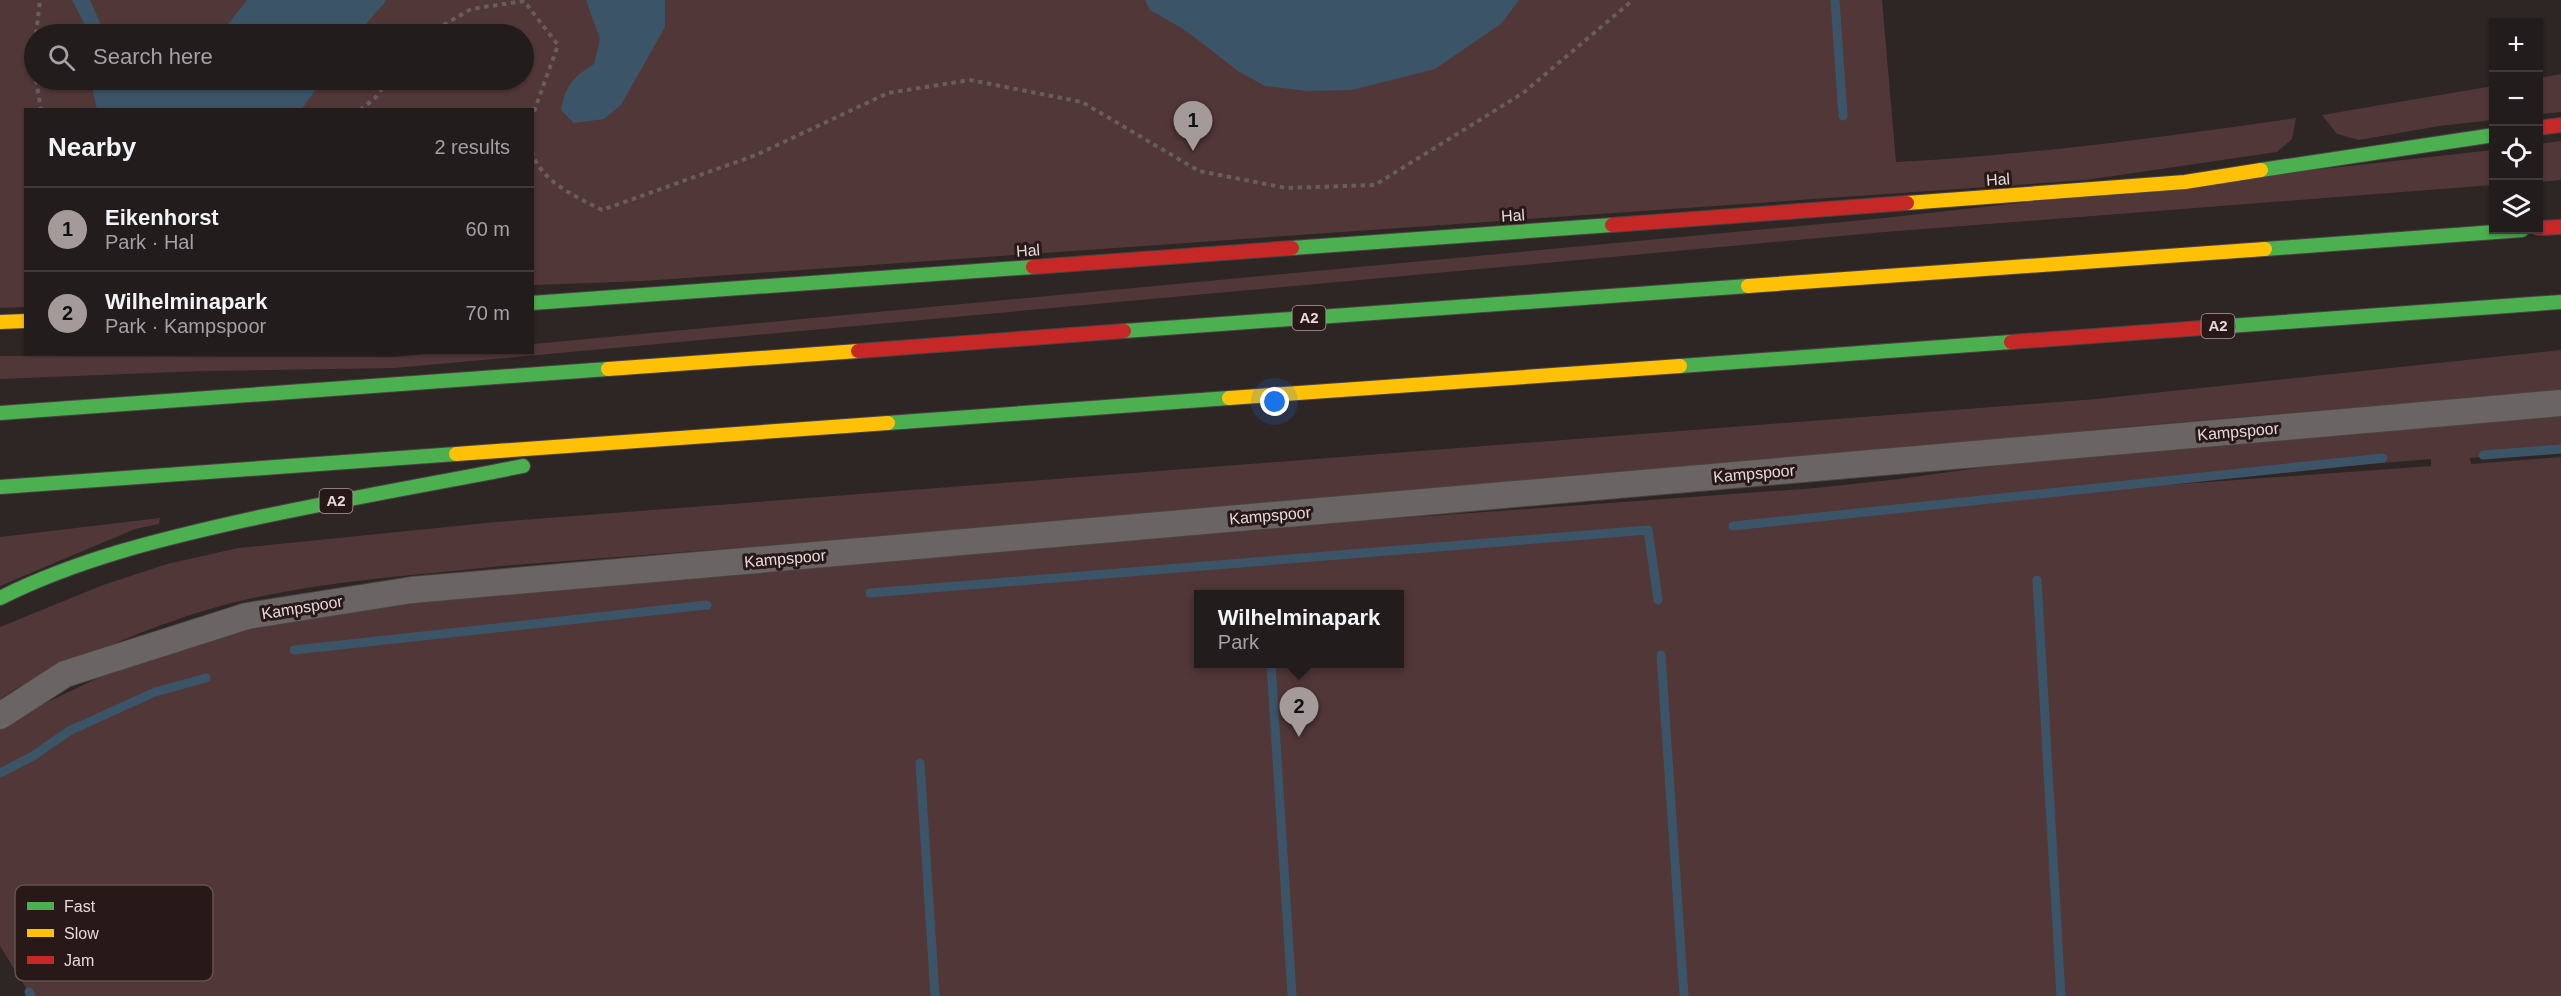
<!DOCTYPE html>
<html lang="en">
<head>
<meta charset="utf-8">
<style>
	body { margin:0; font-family:Arial,sans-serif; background:#2e2929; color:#f1f3f6 }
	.controls { position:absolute; right:18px; top:18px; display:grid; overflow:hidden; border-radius:0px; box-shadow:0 2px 4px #0004 }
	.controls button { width:54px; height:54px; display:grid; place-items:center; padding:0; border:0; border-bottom:2px solid #3f3a3b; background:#221c1c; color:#f1f3f6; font:30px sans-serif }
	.you { position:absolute; left:1275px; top:402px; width:21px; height:21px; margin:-15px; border:4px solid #fff; border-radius:50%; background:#1a73e8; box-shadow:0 0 0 9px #1a73e833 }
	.badge { display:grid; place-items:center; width:39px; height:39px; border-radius:50%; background:#a59a9a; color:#111; font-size:20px; font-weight:700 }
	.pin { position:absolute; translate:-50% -50px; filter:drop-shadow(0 2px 3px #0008) }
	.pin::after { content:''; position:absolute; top:32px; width:21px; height:18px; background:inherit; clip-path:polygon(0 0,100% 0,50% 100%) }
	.popup { position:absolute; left:1194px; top:590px; width:210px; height:78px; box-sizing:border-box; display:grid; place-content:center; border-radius:0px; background:#221c1c; filter:drop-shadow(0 2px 4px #0005); font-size:20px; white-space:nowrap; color:#a2a1a3 }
	.popup b { font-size:22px; color:#f1f3f6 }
	.popup::after { content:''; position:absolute; left:50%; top:100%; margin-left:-12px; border:12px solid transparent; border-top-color:#221c1c }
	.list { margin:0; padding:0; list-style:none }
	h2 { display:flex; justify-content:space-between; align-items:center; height:78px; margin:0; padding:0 24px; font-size:26px }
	h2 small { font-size:20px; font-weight:400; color:#a2a1a3 }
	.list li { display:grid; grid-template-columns:39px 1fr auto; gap:18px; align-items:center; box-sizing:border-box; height:84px; padding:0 24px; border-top:2px solid #3f3a3b }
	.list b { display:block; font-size:22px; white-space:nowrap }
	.list p { margin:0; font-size:20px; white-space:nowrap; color:#a2a1a3 }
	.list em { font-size:20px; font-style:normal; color:#a2a1a3 }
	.icon { flex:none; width:33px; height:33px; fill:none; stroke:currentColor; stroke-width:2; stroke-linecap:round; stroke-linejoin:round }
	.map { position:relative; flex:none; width:2561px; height:996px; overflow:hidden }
	.search { position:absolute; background:#221c1c; box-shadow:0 2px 4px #0004; left:24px; top:24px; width:510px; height:66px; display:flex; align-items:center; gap:15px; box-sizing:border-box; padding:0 21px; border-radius:33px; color:#a2a1a3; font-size:22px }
	.panel { position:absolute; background:#221c1c; box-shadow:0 2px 4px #0004; left:24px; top:108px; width:510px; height:246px; border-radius:0px }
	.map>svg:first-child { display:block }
	.green { fill:#513738; fill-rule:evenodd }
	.water { fill:#3c5467 }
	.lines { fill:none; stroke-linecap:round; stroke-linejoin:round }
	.stream { stroke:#3c5467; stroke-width:9 }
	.street-casing { stroke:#4b4343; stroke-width:28 }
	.fast-casing { stroke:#4b4343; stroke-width:16 }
	.slow-casing { stroke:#4b4343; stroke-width:16 }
	.jam-casing { stroke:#4b4343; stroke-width:16 }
	.path { stroke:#655e5e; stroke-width:4; stroke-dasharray:4.5 4.5; stroke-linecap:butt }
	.street { stroke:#6b6464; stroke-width:26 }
	.fast { stroke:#4caf50; stroke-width:14 }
	.slow { stroke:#ffc107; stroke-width:14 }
	.jam { stroke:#c62828; stroke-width:14 }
	.labels { text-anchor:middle; stroke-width:6; stroke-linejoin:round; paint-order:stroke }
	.shield { fill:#281818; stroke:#ac9f9f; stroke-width:1.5 }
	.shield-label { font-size:15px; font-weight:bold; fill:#e5d9d9 }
	.street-label { font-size:16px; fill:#e5d9d9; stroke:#281818 }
	.key { fill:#281818; stroke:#615252; stroke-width:1.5 }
	.key-label { font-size:16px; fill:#e5d9d9 }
</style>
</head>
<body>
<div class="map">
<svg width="2561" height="996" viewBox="0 0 2561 996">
	<rect width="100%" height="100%" fill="#2e2525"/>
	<g class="green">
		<path d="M 0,0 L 1882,0 L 1896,162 C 2031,155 2163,137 2296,118 L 2292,139 L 2277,152 L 2086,180 L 643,281 L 533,285 L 532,110 L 26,110 L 25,307 L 0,308 ZM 34,34 L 524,34 L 524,80 L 34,80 Z"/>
		<polygon points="2561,74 2561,112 2539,114 2538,78"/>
		<polygon points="2493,86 2493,120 2439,126 2359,140 2337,134 2322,115"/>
		<polygon points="2561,141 2561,180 2539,182 2538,144"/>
		<polygon points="2493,150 2493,185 1885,232 395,368 202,371 0,379 0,356 395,357 445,352 532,352 533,344 1884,218"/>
		<path d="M 2561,350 L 2561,390 L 2111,428 L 1816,464 L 502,566 C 419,575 335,580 253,598 C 170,616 92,652 15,689 L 0,699 L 0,627 L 103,585 L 167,564 L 238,548 L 496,522 L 2096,399 Z"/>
		<path d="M 2561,414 L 2561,450 L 2470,458 L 2471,464 L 2561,457 L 2561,996 L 31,996 L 0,946 L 0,730 L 37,707 L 123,666 L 249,629 L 400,602 L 988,548 L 1816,488 L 1899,479 L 2093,452 ZM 2431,459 L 2431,466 L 2098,490 L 2199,478 ZM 1198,594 L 1400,594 L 1400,664 L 1198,664 Z"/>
		<polygon points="160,518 159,524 135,529 0,586 0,537"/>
	</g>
	<g class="water">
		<polygon points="72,0 90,0 105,34 87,34 85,25"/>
		<polygon points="247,0 387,0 357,34 220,34"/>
		<path d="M 586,0 L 665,0 L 665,27 L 621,105 L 604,119 L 574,123 L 561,110 C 566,85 572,78 594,64 L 600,39 Z"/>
		<polygon points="1145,0 1519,0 1502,23 1435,69 1352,90 1308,91 1265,86 1238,71 1185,30 1150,10"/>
		<polygon points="90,80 323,80 301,110 97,109"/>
	</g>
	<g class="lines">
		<g class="stream">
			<polyline points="1835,0 1843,116"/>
			<polyline points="2483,455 2561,449"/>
			<polyline points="1733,526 2383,458"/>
			<polyline points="2037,580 2061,996"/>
			<polyline points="870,593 1648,530 1658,600"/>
			<polyline points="294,650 707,605"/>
			<polyline points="1661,655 1684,996"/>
			<polyline points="1271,664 1292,996"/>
			<polyline points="920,763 935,996"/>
			<polyline points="0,773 33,756 69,731 155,692 206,678"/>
			<polyline points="29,992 31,996"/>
		</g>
		<g class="street-casing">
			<polyline id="street" points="0,716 65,674 247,616 412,590 2561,403"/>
		</g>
		<g class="fast-casing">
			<g id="fast">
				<polyline points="2261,170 2494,135"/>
				<polyline points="1292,248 1612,225"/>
				<polyline points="2265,249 2522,230"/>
				<polyline points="532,303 1033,267"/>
				<polyline points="2229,326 2561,302"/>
				<polyline points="1124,331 1748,286"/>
				<polyline points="1680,366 2011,342"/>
				<polyline points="0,413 608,369"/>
				<polyline points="888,423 1229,398"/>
				<polyline points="0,487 456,454"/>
				<path d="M 0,598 C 78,559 161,539 246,520 C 338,500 431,484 523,466"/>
			</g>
		</g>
		<g class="slow-casing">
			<g id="slow">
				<polyline points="1907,203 2185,182 2261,170"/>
				<polyline points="1748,286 2265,249"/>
				<polyline points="0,322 26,321"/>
				<polyline points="608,369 858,351"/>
				<polyline points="1229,398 1680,366"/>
				<polyline points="456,454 888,423"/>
			</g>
		</g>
		<g class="jam-casing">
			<g id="jam">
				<polyline points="2538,128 2561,125"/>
				<polyline points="1612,225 1907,203"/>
				<polyline points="2538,228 2561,227"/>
				<polyline points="1033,267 1292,248"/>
				<polyline points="2011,342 2229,326"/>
				<polyline points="858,351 1124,331"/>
			</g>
		</g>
		<g class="path">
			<polyline points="36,34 40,0"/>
			<polyline points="428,34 471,9 524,1 558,45 532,117"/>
			<polyline points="34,52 34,70"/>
			<polyline points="36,80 41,110"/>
			<polyline points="360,110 375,98 389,80"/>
			<path d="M 532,151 C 539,181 577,197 602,210 L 756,155 L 888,93 L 970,80 L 1082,102 L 1199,171 L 1286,188 L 1375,185 L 1523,93 L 1633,0"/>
		</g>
		<use href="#street" class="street"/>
		<use href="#fast" class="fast"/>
		<use href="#slow" class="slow"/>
		<use href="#jam" class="jam"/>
	</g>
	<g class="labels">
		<g class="shield">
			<rect x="1292.5" y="306" width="33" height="24" rx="4.5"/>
			<rect x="2201.5" y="314" width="33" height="24" rx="4.5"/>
			<rect x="319.5" y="489" width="33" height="24" rx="4.5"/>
		</g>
		<g class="shield-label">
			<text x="1309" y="323">A2</text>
			<text x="2218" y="331">A2</text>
			<text x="336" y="506">A2</text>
		</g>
		<g class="street-label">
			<text transform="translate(1998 179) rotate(-4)" y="6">Hal</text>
			<text transform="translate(1513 215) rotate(-4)" y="6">Hal</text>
			<text transform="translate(1028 250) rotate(-4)" y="6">Hal</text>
			<text transform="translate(2238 431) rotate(-5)" y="6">Kampspoor</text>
			<text transform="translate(1754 473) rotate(-5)" y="6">Kampspoor</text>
			<text transform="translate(1270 515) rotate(-5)" y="6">Kampspoor</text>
			<text transform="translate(785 558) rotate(-5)" y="6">Kampspoor</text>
			<text transform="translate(302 607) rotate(-9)" y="6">Kampspoor</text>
		</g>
	</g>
	<rect x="15" y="885" width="198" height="96" rx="9" class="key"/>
	<rect x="27" y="902" width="27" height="8" fill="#4caf50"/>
	<rect x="27" y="929" width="27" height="8" fill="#ffc107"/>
	<rect x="27" y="956" width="27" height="8" fill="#c62828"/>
	<g class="key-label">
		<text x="64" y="912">Fast</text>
		<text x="64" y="939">Slow</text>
		<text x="64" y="966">Jam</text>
	</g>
</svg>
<div class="controls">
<button>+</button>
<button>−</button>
<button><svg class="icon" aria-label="locate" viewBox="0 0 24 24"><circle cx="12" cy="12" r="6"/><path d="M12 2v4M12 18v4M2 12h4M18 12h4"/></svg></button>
<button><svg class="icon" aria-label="layers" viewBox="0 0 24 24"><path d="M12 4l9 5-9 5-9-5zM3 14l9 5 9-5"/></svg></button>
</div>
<div class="you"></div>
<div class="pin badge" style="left:1193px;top:151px">1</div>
<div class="pin badge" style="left:1299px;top:737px">2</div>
<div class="popup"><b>Wilhelminapark</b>Park</div>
<div class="search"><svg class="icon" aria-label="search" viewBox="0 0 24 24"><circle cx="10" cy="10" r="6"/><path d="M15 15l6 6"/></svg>Search here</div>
<section class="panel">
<h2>Nearby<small>2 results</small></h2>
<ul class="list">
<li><span class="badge">1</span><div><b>Eikenhorst</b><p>Park · Hal</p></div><em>60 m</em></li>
<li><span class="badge">2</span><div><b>Wilhelminapark</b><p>Park · Kampspoor</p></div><em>70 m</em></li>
</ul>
</section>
</div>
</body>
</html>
